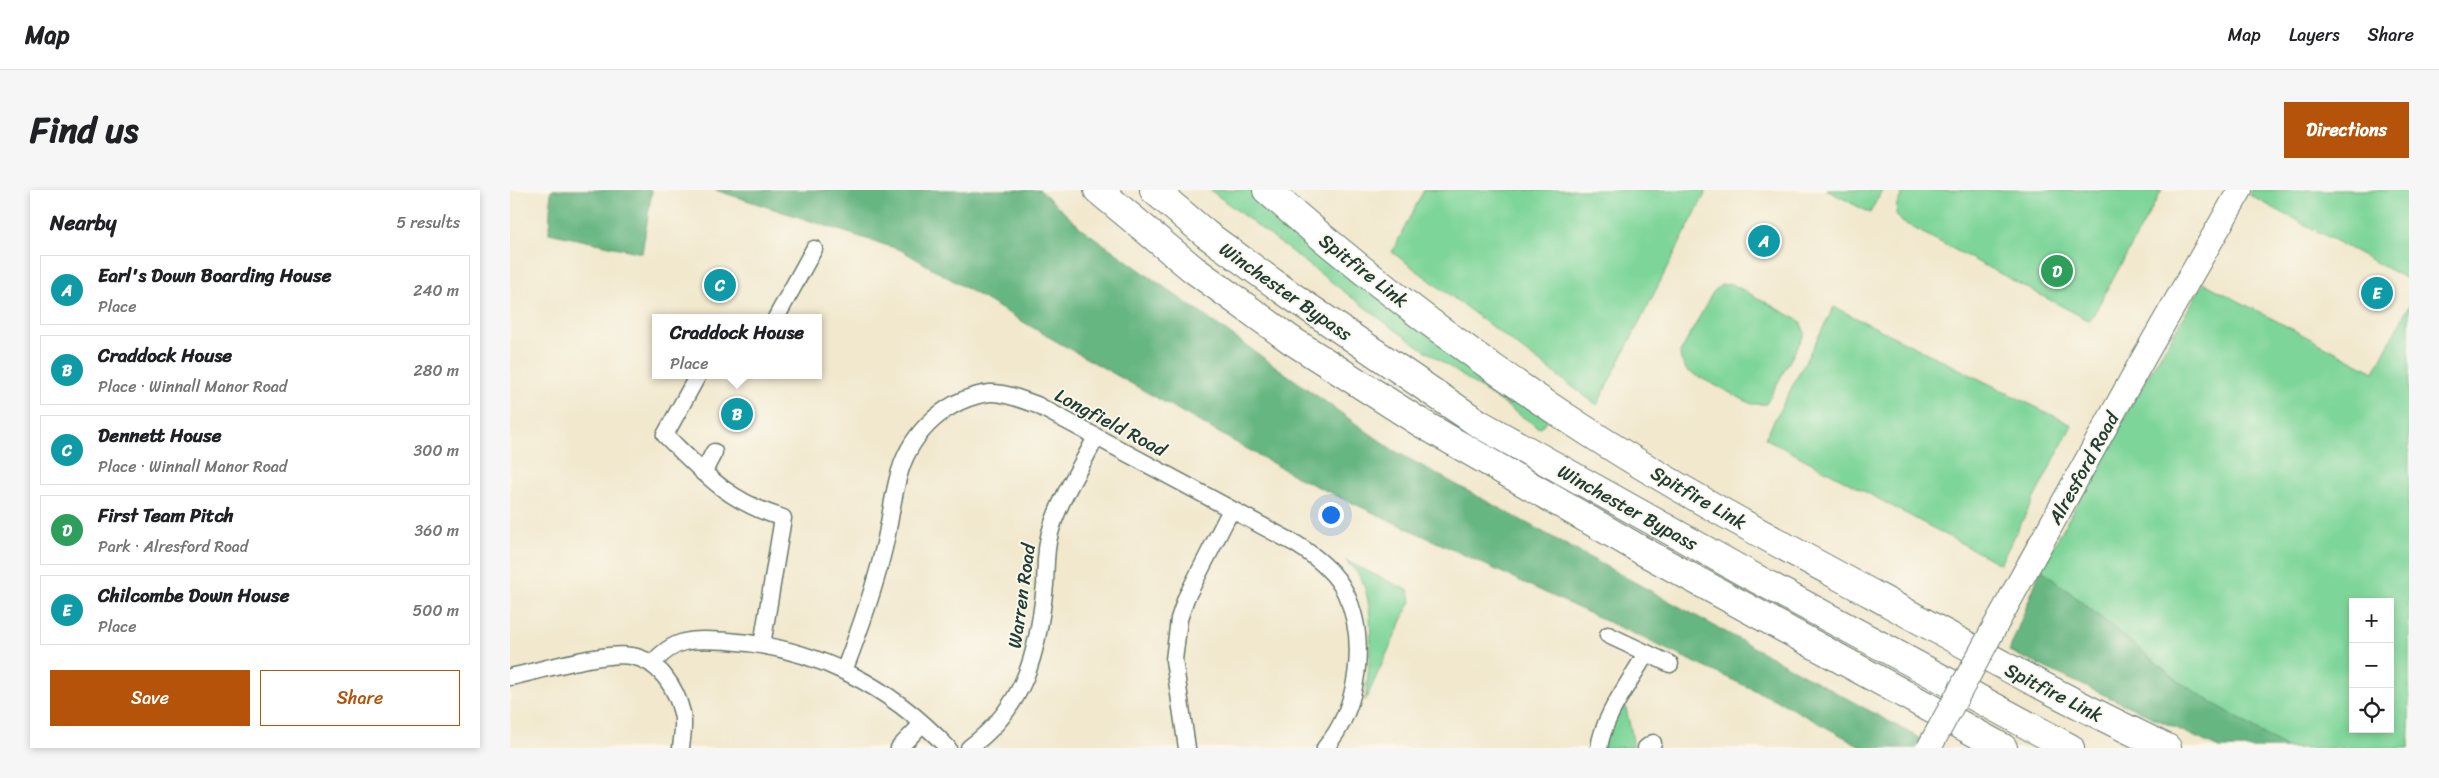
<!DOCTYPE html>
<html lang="en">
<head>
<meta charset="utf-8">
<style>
	body { margin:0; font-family:Sriracha,sans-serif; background:#f6f6f6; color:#202124 }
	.controls { position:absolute; right:15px; bottom:15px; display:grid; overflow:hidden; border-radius:0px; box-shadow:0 2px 8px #0003 }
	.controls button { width:45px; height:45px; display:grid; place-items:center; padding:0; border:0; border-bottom:1px solid #e0e0e0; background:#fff; color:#202124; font:25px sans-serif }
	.you { position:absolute; left:820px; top:324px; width:18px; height:18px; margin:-12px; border:4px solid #fff; border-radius:50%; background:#1a73e8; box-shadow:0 0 0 8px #1a73e833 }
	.badge { display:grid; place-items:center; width:32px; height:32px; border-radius:50%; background:#b45309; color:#fff; font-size:16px; font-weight:700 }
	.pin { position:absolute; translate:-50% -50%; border:2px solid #fff; box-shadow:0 1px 5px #0006 }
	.popup { position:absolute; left:142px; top:124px; width:170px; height:65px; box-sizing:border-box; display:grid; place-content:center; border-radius:0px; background:#fff; filter:drop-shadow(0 1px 4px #0005); font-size:16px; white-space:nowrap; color:#757577 }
	.popup b { font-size:19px; color:#202124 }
	.popup::after { content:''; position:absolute; left:50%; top:100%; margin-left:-10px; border:10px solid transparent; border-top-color:#fff }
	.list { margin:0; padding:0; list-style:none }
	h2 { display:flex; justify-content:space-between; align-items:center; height:65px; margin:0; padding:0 20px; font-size:21px }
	h2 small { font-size:16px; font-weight:400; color:#757577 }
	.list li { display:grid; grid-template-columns:32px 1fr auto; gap:15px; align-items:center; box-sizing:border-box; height:70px; margin:0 10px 10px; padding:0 10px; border:1px solid #e0e0e0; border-radius:0px }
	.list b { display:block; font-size:19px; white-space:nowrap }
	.list p { margin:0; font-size:16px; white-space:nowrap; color:#757577 }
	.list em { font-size:16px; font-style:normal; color:#757577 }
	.actions { display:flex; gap:10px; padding:15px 20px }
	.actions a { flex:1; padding:11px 0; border:1px solid #b45309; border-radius:0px; text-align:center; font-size:18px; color:#b45309 }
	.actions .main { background:#b45309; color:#fff }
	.icon { flex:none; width:28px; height:28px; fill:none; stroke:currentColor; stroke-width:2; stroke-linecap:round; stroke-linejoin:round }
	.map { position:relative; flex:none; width:1899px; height:558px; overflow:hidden; border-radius:0px }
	header { display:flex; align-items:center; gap:30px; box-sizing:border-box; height:70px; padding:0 25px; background:#fff; border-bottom:1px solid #e0e0e0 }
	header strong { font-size:24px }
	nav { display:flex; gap:28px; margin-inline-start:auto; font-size:18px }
	.intro { display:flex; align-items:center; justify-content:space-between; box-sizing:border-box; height:120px; padding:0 30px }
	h1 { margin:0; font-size:35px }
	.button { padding:12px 22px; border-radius:0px; background:#b45309; color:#fff; font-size:18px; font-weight:700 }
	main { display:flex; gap:30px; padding:0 30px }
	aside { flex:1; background:#fff; border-radius:0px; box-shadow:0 2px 8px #0003 }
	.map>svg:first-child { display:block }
	.green { fill:#7ed599; stroke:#4e8966; fill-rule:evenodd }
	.forest { fill:#66b681; stroke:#427a5a }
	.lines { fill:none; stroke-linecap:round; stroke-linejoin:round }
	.minor-casing { stroke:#68796a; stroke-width:19 }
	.secondary-casing { stroke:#68796a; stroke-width:26 }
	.trunk-casing { stroke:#68796a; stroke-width:30 }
	.motorway-casing { stroke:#68796a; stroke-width:30 }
	.minor { stroke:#fff; stroke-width:16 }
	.secondary { stroke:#fff; stroke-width:24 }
	.trunk { stroke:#fff; stroke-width:28 }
	.motorway { stroke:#fff; stroke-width:28 }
	.secondary-bridge-casing { stroke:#68796a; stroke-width:26; stroke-linecap:butt }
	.secondary-bridge { stroke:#fff; stroke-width:24 }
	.labels { text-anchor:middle; stroke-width:4; stroke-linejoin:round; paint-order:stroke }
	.street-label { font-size:19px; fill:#1f3d34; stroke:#fbf7ec }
</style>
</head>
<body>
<header>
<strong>Map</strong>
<nav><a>Map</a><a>Layers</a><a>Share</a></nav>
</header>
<div class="intro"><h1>Find us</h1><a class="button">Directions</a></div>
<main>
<aside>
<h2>Nearby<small>5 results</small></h2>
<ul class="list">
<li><span class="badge" style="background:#0f9aa8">A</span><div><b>Earl's Down Boarding House</b><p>Place</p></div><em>240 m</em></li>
<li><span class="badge" style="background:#0f9aa8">B</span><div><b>Craddock House</b><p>Place · Winnall Manor Road</p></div><em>280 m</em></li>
<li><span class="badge" style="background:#0f9aa8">C</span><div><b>Dennett House</b><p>Place · Winnall Manor Road</p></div><em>300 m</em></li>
<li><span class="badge" style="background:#2e9e5b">D</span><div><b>First Team Pitch</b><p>Park · Alresford Road</p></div><em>360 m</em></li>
<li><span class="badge" style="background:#0f9aa8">E</span><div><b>Chilcombe Down House</b><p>Place</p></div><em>500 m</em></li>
</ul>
<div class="actions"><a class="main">Save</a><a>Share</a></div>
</aside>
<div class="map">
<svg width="1899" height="558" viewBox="0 0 1899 558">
	<rect width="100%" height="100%" fill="#fbf7ec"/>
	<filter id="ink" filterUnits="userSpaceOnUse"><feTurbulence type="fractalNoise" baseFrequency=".02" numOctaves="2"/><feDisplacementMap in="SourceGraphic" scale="10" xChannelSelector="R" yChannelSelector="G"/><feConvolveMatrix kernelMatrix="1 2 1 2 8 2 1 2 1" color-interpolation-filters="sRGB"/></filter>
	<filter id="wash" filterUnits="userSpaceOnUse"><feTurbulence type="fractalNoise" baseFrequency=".0096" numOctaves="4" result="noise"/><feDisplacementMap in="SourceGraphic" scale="20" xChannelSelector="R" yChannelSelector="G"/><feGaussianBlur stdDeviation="1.12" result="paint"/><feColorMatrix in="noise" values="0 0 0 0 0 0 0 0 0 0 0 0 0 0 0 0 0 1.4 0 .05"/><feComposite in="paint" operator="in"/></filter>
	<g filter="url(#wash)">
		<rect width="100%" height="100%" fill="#f1e8cd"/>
		<g class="green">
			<polygon points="700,0 744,0 907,137 999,206 1038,230 1029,238 881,137"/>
			<polygon points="914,0 1197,0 1087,215 882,62"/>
			<polygon points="1317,0 1372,0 1360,23"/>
			<polygon points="1394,0 1652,0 1580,131 1392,32 1386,24 1387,14"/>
			<polygon points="1741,0 1899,0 1899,90 1739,5"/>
			<path d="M 1694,93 L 1864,182 L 1899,115 L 1899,558 L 1776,558 L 1671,493 L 1531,379 L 1629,201 ZM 1843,412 L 1880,412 L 1880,539 L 1843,539 Z"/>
			<polygon points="1222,94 1290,131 1295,143 1256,214 1242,214 1177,181 1171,170 1170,163 1203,102 1211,95"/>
			<polygon points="1324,117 1562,235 1490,374 1255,248"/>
			<path d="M 836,371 L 899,401 L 901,411 L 855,511 C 859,478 867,420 851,389 C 848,382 841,377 836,371 Z"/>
			<path d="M 1115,512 C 1117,529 1123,540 1123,557 L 1094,558 L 1094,546 Z"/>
		</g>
		<g class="forest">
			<polygon points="41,0 142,0 132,63 39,43"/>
			<polygon points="205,0 530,0 571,38 883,260 1411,549 1406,558 1354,558 1272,513 789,288 544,150 391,60"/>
			<polygon points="1531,379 1671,493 1776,558 1709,558 1499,461"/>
		</g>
	</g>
	<g filter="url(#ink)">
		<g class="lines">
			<g class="minor-casing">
				<g id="minor">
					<polyline points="266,128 304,59"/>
					<path d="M 188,185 L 155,245 C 195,284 217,311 273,328 L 252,455"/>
					<polyline points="193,283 204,262"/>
					<polyline points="1098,445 1160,474"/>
					<path d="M 142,474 C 165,447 184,449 218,451 C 304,457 379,495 438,558"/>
					<path d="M 334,481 C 349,442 363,403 373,362 C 380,335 382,307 390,281 C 402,241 438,208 480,203 C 495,202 513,210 527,215 L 786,354 C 805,366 825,381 835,402 C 858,449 849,518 815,558"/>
					<path d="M 0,487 C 29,481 95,461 121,466 C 149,470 166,498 172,523 C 175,534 172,547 171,558"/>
					<polyline points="389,558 412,534"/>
					<path d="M 459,558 C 516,516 528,462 535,395 C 536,378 535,360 540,343 C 549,309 571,278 586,247"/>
					<polyline points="677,558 664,470 669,429 676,408 721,320"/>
					<path d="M 1089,558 C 1094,524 1120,493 1136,463"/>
					<polyline points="1136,558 1143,553"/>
				</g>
			</g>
			<g class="secondary-casing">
				<polyline id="secondary" points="1489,429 1634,167 1730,0"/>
			</g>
			<g class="trunk-casing">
				<path id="trunk" d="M 757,0 C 850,82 950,158 1054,226 C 1153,292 1259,348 1364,405 C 1461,458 1557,511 1657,558"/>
			</g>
			<g class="motorway-casing">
				<g id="motorway">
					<polyline points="588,0 683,79 781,150 911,233 1131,360 1493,558"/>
					<polyline points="644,0 696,44 780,105 968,233 1236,383 1560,558"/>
				</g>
			</g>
			<use href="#minor" class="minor"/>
			<use href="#secondary" class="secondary"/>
			<use href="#trunk" class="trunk"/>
			<use href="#motorway" class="motorway"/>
			<g class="secondary-bridge-casing">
				<polyline id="secondary-bridge" points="1419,558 1489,429"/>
			</g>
			<use href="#secondary-bridge" class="secondary-bridge"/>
		</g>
	</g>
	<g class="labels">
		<g class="street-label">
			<text transform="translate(854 80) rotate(38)" y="7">Spitfire Link</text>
			<text transform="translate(776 101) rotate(35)" y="7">Winchester Bypass</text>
			<text transform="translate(601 232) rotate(28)" y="7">Longfield Road</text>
			<text transform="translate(1573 278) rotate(-61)" y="7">Alresford Road</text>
			<text transform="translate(1189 307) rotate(30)" y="7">Spitfire Link</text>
			<text transform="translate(1118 317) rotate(29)" y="7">Winchester Bypass</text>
			<text transform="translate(511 406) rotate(-82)" y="7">Warren Road</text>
			<text transform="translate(1544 502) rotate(27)" y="7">Spitfire Link</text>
		</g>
	</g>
</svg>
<div class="controls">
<button>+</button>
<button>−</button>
<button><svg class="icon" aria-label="locate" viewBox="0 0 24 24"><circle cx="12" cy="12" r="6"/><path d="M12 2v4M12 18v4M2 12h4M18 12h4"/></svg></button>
</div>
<div class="you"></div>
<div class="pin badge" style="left:1254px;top:51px;background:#0f9aa8">A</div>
<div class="pin badge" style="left:227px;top:224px;background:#0f9aa8">B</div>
<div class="popup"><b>Craddock House</b>Place</div>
<div class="pin badge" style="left:210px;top:95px;background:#0f9aa8">C</div>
<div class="pin badge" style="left:1547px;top:81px;background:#2e9e5b">D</div>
<div class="pin badge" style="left:1867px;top:103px;background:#0f9aa8">E</div>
</div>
</main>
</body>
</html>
